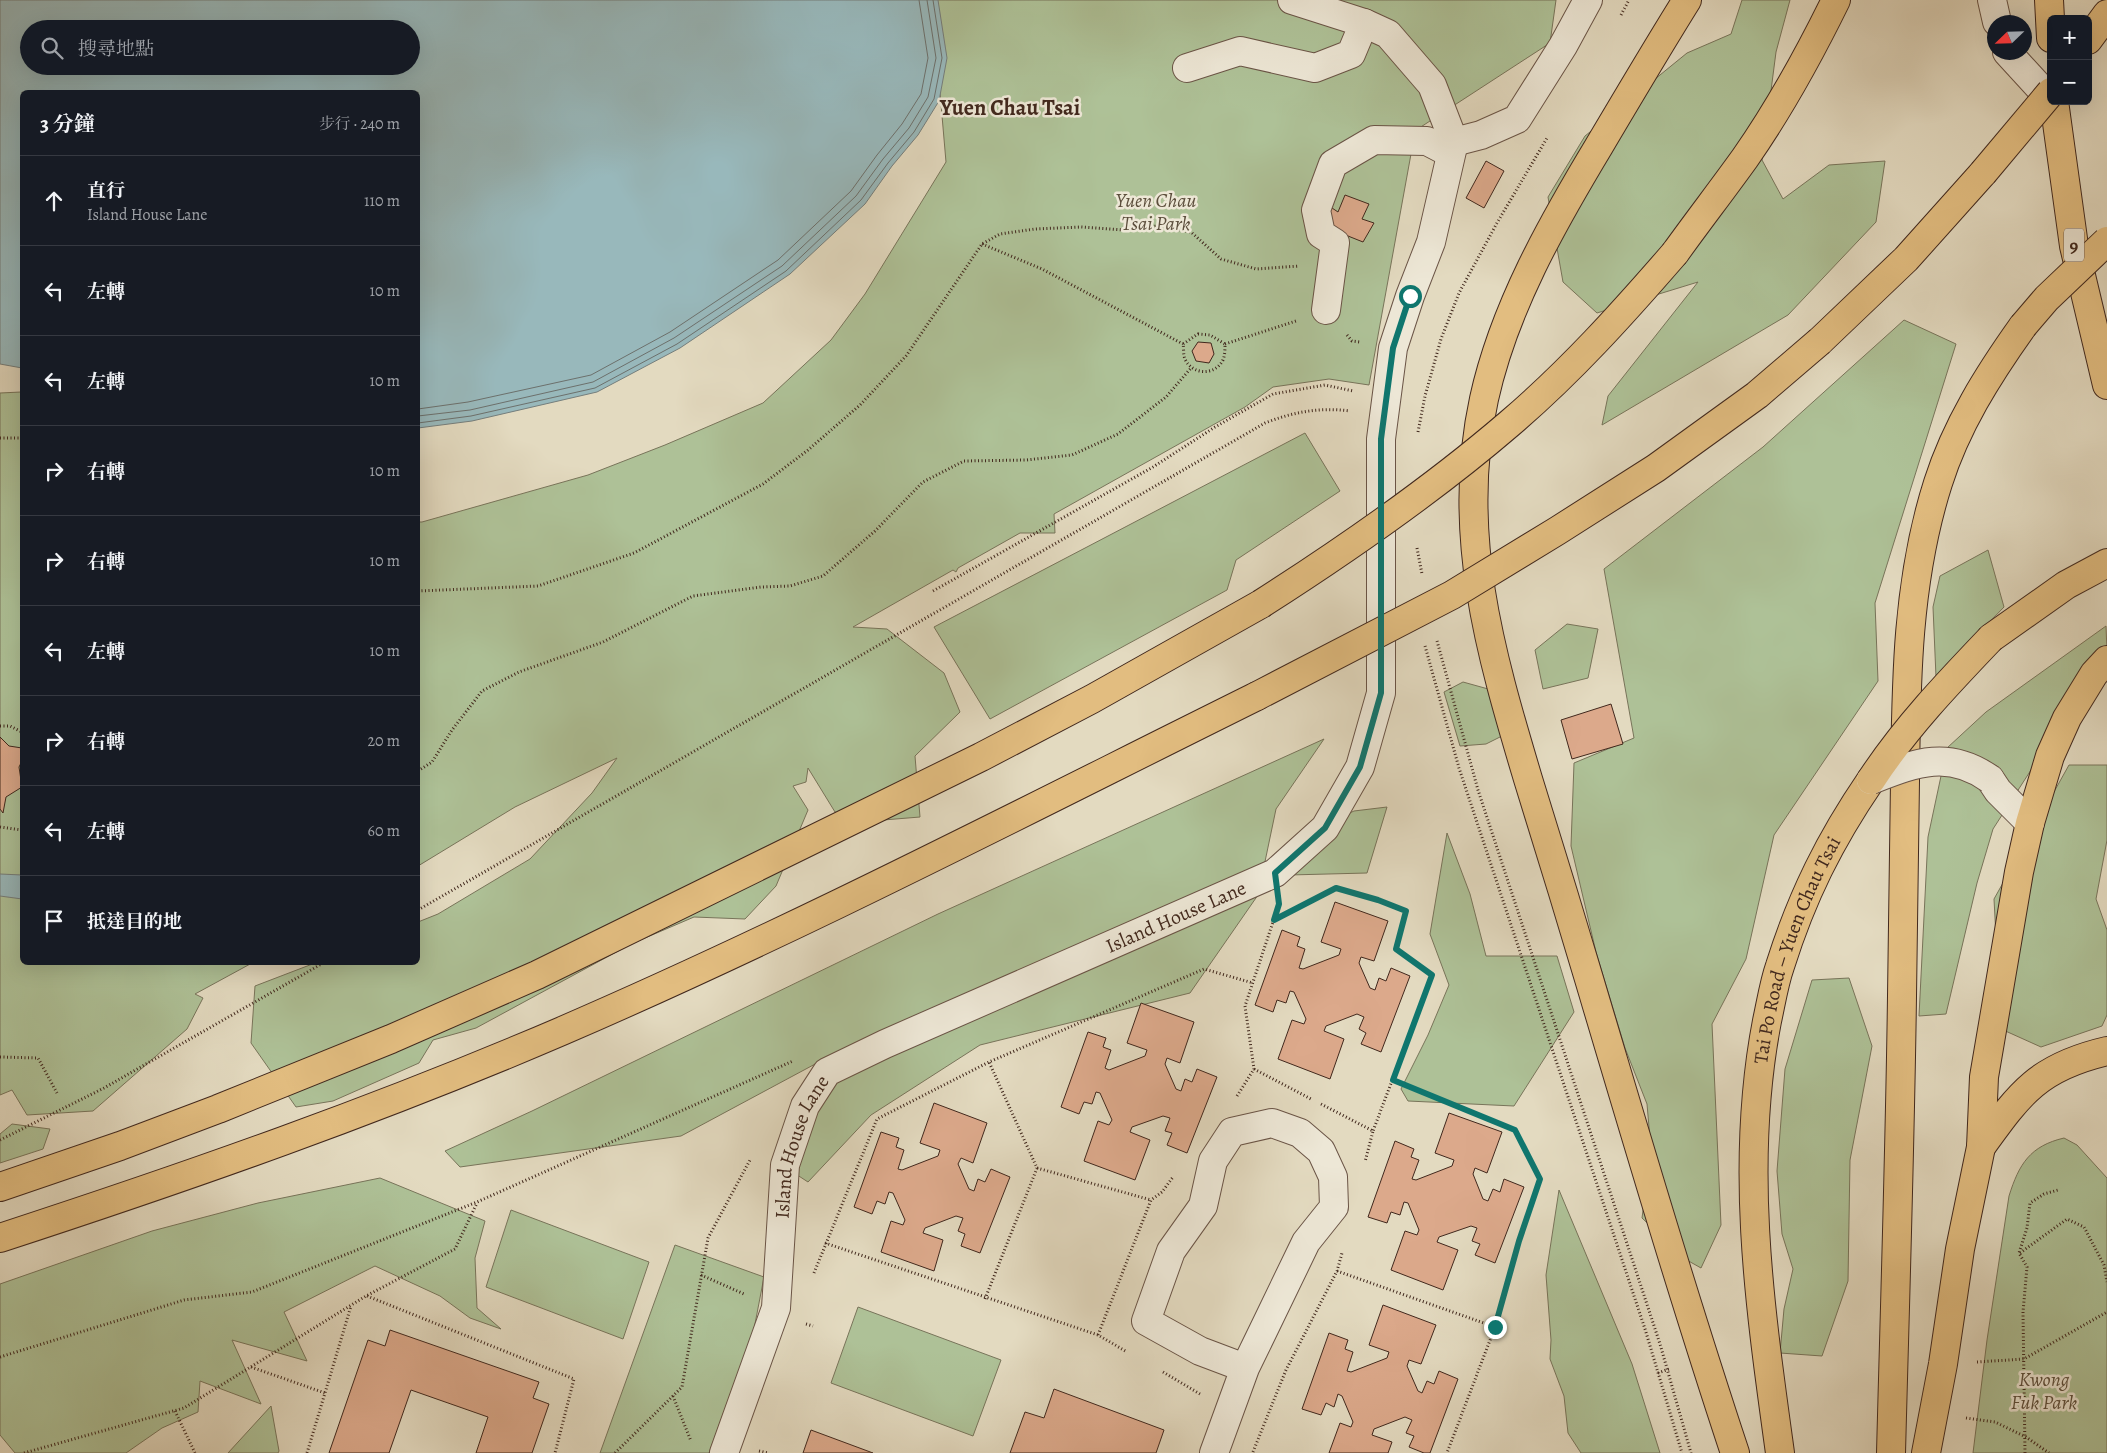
<!DOCTYPE html>
<html lang="zh-TW">
<head>
<meta charset="utf-8">
<style>
	body { margin:0; font-family:Alegreya,"Noto Serif TC",serif; background:#242831; color:#f1f3f6 }
	.controls { position:absolute; right:15px; top:15px; display:grid; overflow:hidden; border-radius:8px; box-shadow:0 5px 20px #0002 }
	.controls button { width:45px; height:45px; display:grid; place-items:center; padding:0; border:0; border-bottom:1px solid #363941; background:#171b24; color:#f1f3f6; font:25px sans-serif }
	.compass { position:absolute; left:1987px; top:15px; width:45px; height:45px; border-radius:50%; background:#171b24; box-shadow:0 5px 20px #0002; rotate:247deg }
	.stop { position:absolute; width:15px; height:15px; margin:-11px; border:4px solid #0f766e; border-radius:50%; background:#fff }
	.stop.end { background:#0f766e; border-color:#fff; box-shadow:0 1px 5px #0008 }
	.list { margin:0; padding:0; list-style:none }
	h2 { display:flex; justify-content:space-between; align-items:center; height:65px; margin:0; padding:0 20px; font-size:21px }
	h2 small { font-size:16px; font-weight:400; color:#9ea1a6 }
	.list li { display:grid; grid-template-columns:32px 1fr auto; gap:15px; align-items:center; box-sizing:border-box; height:90px; padding:0 20px; border-top:1px solid #363941 }
	.list b { display:block; font-size:19px; white-space:nowrap }
	.list p { margin:0; font-size:16px; white-space:nowrap; color:#9ea1a6 }
	.list em { font-size:16px; font-style:normal; color:#9ea1a6 }
	.icon { flex:none; width:28px; height:28px; fill:none; stroke:currentColor; stroke-width:2; stroke-linecap:round; stroke-linejoin:round }
	.map { position:relative; flex:none; width:2107px; height:1453px; overflow:hidden }
	.search { position:absolute; background:#171b24; box-shadow:0 5px 20px #0002; left:20px; top:20px; width:400px; height:55px; display:flex; align-items:center; gap:12px; box-sizing:border-box; padding:0 18px; border-radius:28px; color:#9ea1a6; font-size:19px }
	.panel { position:absolute; background:#171b24; box-shadow:0 5px 20px #0002; left:20px; top:90px; width:400px; height:875px; border-radius:8px }
	.map>svg:first-child { display:block }
	.green { fill:#aec197; stroke:#78745a }
	.water { fill:#98b8bb; stroke:#757e7c; fill-rule:evenodd }
	.lines { fill:none; stroke-linecap:round; stroke-linejoin:round }
	.shore { stroke:#6c706c; stroke-width:1 }
	.building { fill:#dca98b; stroke:#41281d }
	.minor-casing { stroke:#6a5446; stroke-width:30 }
	.major-casing { stroke:#41281d; stroke-width:30 }
	.highway-casing { stroke:#41281d; stroke-width:30 }
	.path { stroke:#41281d; stroke-width:3; stroke-dasharray:1 2.5; stroke-linecap:butt }
	.minor { stroke:#ede7d6; stroke-width:28 }
	.major { stroke:#e2bd80; stroke-width:28 }
	.highway { stroke:#e2bd80; stroke-width:28 }
	.minor-bridge-casing { stroke:#6a5446; stroke-width:30; stroke-linecap:butt }
	.major-bridge-casing { stroke:#41281d; stroke-width:30; stroke-linecap:butt }
	.highway-bridge-casing { stroke:#41281d; stroke-width:30; stroke-linecap:butt }
	.minor-bridge { stroke:#ede7d6; stroke-width:28 }
	.major-bridge { stroke:#e2bd80; stroke-width:28 }
	.highway-bridge { stroke:#e2bd80; stroke-width:28 }
	.route { stroke:#0f766e; stroke-width:6 }
	.labels { text-anchor:middle; stroke-width:5; stroke-linejoin:round; paint-order:stroke }
	.shield { fill:#ede7d6; stroke:#756154; stroke-width:1 }
	.shield-label { font-size:19px; font-weight:bold; fill:#41281d }
	.park-label { font-size:20px; font-style:italic; fill:#5c4e3c; stroke:#ede7d6 }
	.street-label { font-size:20px; fill:#41281d; stroke:#ede7d6 }
	.quarter-label { font-size:22px; font-weight:bold; fill:#41281d; stroke:#ede7d6 }
</style>
</head>
<body>
<div class="map">
<svg width="2107" height="1453" viewBox="0 0 2107 1453">
	<rect width="100%" height="100%" fill="#e3dac0"/>
	<filter id="stains"><feTurbulence type="fractalNoise" baseFrequency=".004" numOctaves="4"/><feColorMatrix values="0 0 0 0 .2 0 0 0 0 .09 0 0 0 0 .02 0 0 0 .5 -.17"/></filter>
	<radialGradient id="worn" r=".72"><stop offset=".6" stop-color="#630" stop-opacity="0"/><stop offset="1" stop-color="#630" stop-opacity=".3"/></radialGradient>
	<g class="green">
		<polygon points="928,0 1556,0 1550,43 1410,134 1411,154 1369,385 1329,379 1273,387 1245,407 1054,514 1055,533 1020,533 958,568 956,572 953,570 853,627 887,629 944,673 960,712 915,756 920,817 859,822 835,812 808,768 806,782 793,786 808,810 776,886 745,919 694,917 631,944 476,1028 433,1040 419,1063 333,1101 296,1107 251,1043 255,986 315,963 418,962 418,922 438,914 530,859 592,793 617,758 515,807 418,866 418,522 422,522 588,475 665,445 763,403 831,340 865,294 946,162 939,81"/>
		<polygon points="1742,0 1790,0 1776,52 1762,160 1783,199 1829,165 1885,161 1876,222 1788,315 1602,425 1608,396 1698,282 1597,313 1563,282 1548,197 1585,136 1687,53 1731,34"/>
		<polygon points="1904,320 1956,344 1875,603 1878,681 1774,835 1746,959 1712,1024 1721,1225 1701,1268 1685,1259 1642,1218 1651,1150 1647,1104 1625,1048 1596,952 1571,846 1574,763 1634,738 1604,569 1763,447"/>
		<polygon points="21,392 22,962 252,963 195,994 203,998 187,1029 93,1111 27,1115 12,1090 0,1095 0,393"/>
		<polygon points="1305,433 1340,491 1236,560 1227,590 990,719 934,627"/>
		<polygon points="1988,550 2004,607 1936,677 1933,607 1940,576"/>
		<polygon points="1567,624 1598,629 1588,678 1543,689 1535,650"/>
		<polygon points="2106,626 2107,652 1993,829 1977,883 1946,1014 1919,1016 1928,837 1947,748 1986,712"/>
		<polygon points="1463,682 1499,692 1512,731 1486,744 1460,746 1444,692"/>
		<polygon points="1324,739 1276,809 1258,895 1190,993 980,1045 871,1115 808,1182 785,1167 845,1048 681,1136 460,1167 445,1151 532,1111 938,914"/>
		<polygon points="2069,765 2107,765 2107,840 2096,899 2107,930 2107,1015 2102,1026 2041,1047 2001,1029 1994,899"/>
		<polygon points="1387,807 1367,873 1289,875 1303,835 1354,811"/>
		<polygon points="1447,833 1470,894 1486,956 1557,956 1574,1012 1514,1106 1408,1101 1401,1089 1428,1035 1449,985 1430,934"/>
		<polygon points="1849,978 1872,1046 1850,1160 1848,1281 1822,1356 1780,1353 1784,1309 1793,1269 1782,1234 1777,1171 1785,1069 1812,980"/>
		<polygon points="12,1124 50,1129 43,1149 0,1163 0,1134"/>
		<path d="M 2064,1138 L 2077,1145 L 2107,1178 L 2107,1453 L 1973,1453 L 1987,1340 L 2009,1196 C 2019,1164 2030,1146 2064,1138 Z"/>
		<polygon points="380,1178 485,1221 475,1258 477,1308 501,1329 470,1318 440,1296 375,1266 284,1312 307,1361 232,1340 261,1404 200,1381 198,1412 162,1428 126,1453 15,1453 0,1435 0,1284 152,1231 258,1203"/>
		<polygon points="1559,1190 1632,1364 1660,1453 1581,1453 1568,1433 1564,1396 1550,1359 1551,1340 1546,1275"/>
		<polygon points="511,1210 649,1262 623,1339 486,1287"/>
		<polygon points="675,1245 764,1277 754,1329 709,1453 600,1453"/>
		<polygon points="858,1307 1001,1360 973,1436 831,1383"/>
		<polygon points="271,1406 279,1451 278,1453 228,1453"/>
	</g>
	<g class="water">
		<path d="M 0,0 L 938,0 L 947,58 L 939,101 L 918,135 L 892,166 L 865,204 L 790,274 L 680,348 L 597,392 L 472,421 L 418,428 L 418,92 L 22,92 L 22,368 L 0,364 ZM 29,29 L 411,29 L 411,66 L 29,66 Z"/>
		<polygon points="0,874 22,875 22,899 0,896"/>
	</g>
	<g class="lines">
		<g class="shore">
			<polyline points="418,409 468,402 591,375 670,332 778,260 851,191 877,155 902,124 921,94 928,58 919,0"/>
			<polyline points="418,416 470,410 593,382 674,338 782,266 856,196 883,159 909,128 928,97 936,58 927,0"/>
			<polyline points="418,423 471,416 595,388 677,344 786,271 861,200 888,163 914,132 934,99 942,58 933,0"/>
		</g>
	</g>
	<g class="building">
		<polygon points="1486,161 1504,171 1484,208 1466,198"/>
		<polygon points="1345,195 1369,204 1362,219 1374,223 1363,242 1323,226 1329,206 1338,212"/>
		<polygon points="1198,342 1211,343 1214,354 1209,363 1196,361 1192,351"/>
		<polygon points="1611,704 1623,744 1572,759 1561,720"/>
		<polygon points="0,737 9,746 22,748 22,761 19,767 22,787 6,797 3,813 0,809"/>
		<polygon points="1335,902 1388,921 1374,961 1361,957 1359,963 1370,988 1375,990 1379,978 1386,981 1391,968 1410,976 1381,1052 1361,1044 1366,1033 1359,1029 1364,1017 1357,1014 1326,1026 1324,1031 1344,1039 1330,1079 1278,1059 1292,1020 1304,1024 1306,1019 1294,992 1290,991 1286,1003 1277,1000 1273,1012 1255,1005 1282,930 1300,937 1297,946 1305,949 1299,968 1303,969 1339,955 1341,949 1321,942"/>
		<polygon points="1141,1003 1194,1022 1180,1063 1167,1058 1165,1064 1176,1089 1181,1091 1185,1079 1192,1082 1197,1069 1217,1077 1187,1153 1167,1145 1172,1133 1165,1131 1170,1118 1163,1116 1132,1127 1130,1132 1150,1140 1135,1180 1084,1161 1098,1121 1109,1125 1112,1120 1100,1093 1096,1092 1092,1104 1084,1102 1079,1114 1061,1107 1088,1032 1106,1038 1103,1047 1111,1050 1105,1068 1109,1070 1145,1056 1147,1050 1127,1043"/>
		<polygon points="934,1103 987,1123 973,1163 961,1158 958,1164 969,1189 974,1191 978,1179 985,1182 991,1169 1010,1177 980,1253 961,1246 965,1234 958,1231 963,1218 956,1216 925,1228 923,1233 943,1240 934,1271 881,1252 891,1221 903,1225 905,1220 893,1193 889,1192 885,1204 877,1201 872,1214 854,1207 881,1132 899,1138 896,1147 904,1150 898,1169 902,1170 938,1156 940,1150 920,1143"/>
		<polygon points="1449,1113 1502,1132 1487,1173 1475,1168 1473,1174 1483,1199 1488,1201 1493,1189 1500,1192 1504,1179 1524,1187 1495,1263 1475,1255 1480,1244 1472,1241 1477,1228 1471,1226 1439,1237 1437,1242 1458,1250 1443,1290 1391,1270 1405,1231 1417,1235 1419,1230 1408,1203 1404,1202 1400,1215 1391,1212 1387,1223 1368,1217 1395,1141 1414,1149 1411,1157 1419,1160 1412,1179 1416,1180 1452,1166 1454,1160 1435,1153"/>
		<polygon points="1383,1305 1436,1325 1421,1364 1409,1360 1407,1366 1418,1391 1422,1393 1427,1381 1434,1384 1439,1371 1458,1379 1430,1453 1424,1453 1409,1447 1414,1436 1406,1433 1412,1420 1405,1417 1374,1429 1372,1435 1392,1442 1388,1453 1329,1453 1340,1423 1351,1427 1353,1422 1342,1396 1338,1394 1334,1407 1326,1403 1321,1415 1302,1409 1329,1333 1348,1340 1345,1349 1353,1352 1347,1371 1351,1372 1387,1358 1389,1352 1369,1345"/>
		<polygon points="390,1330 539,1382 533,1398 549,1404 532,1453 476,1453 488,1417 411,1390 389,1453 329,1453 368,1340 385,1346"/>
		<polygon points="1054,1389 1164,1430 1156,1453 1010,1453 1025,1412 1044,1418"/>
		<polygon points="811,1430 873,1453 803,1453"/>
	</g>
	<g class="lines">
		<g class="minor-casing">
			<g id="minor">
				<polyline points="1992,0 1997,22"/>
				<polyline points="2007,52 2051,100"/>
				<polyline points="1187,68 1240,51 1315,68 1351,54 1364,23"/>
				<polyline points="1454,142 1481,135 1517,119 1563,46 1588,0"/>
				<polyline points="1326,310 1335,243 1321,234 1316,210 1333,164 1374,140 1427,141 1450,153"/>
				<polyline points="1990,779 1998,791 2030,823"/>
				<path id="s1" d="M 724,1453 L 776,1308 L 785,1165 L 805,1106 L 827,1072 L 885,1044 L 1275,873 L 1325,828 L 1360,767 L 1381,693 L 1381,439 L 1393,348 L 1410,296 L 1431,242 L 1454,142 L 1432,85 L 1388,34 L 1364,23 L 1292,0"/>
				<polyline points="1214,1453 1245,1368 1263,1331 1306,1242 1334,1207 1333,1177 1321,1151 1300,1133 1272,1123 1232,1132 1213,1161 1203,1206 1171,1251 1146,1321 1200,1351 1245,1368"/>
			</g>
		</g>
		<g class="major-casing">
			<g id="major">
				<polyline points="1991,638 2066,585 2107,563"/>
				<path id="s2" d="M 1780,1453 C 1760,1308 1739,1166 1767,1021 C 1771,1003 1774,983 1780,966 C 1802,896 1830,840 1871,780"/>
				<polyline points="1926,1453 1943,1364 1960,1249 1981,1147 1984,1077 2019,872 2030,823 2050,756 2067,718 2094,674 2107,660"/>
			</g>
		</g>
		<g class="highway-casing">
			<g id="highway">
				<path d="M 1687,0 C 1657,48 1628,97 1599,146 C 1552,224 1504,308 1484,399 C 1455,532 1490,652 1528,779 C 1549,846 1569,912 1589,979 C 1636,1137 1683,1296 1735,1453"/>
				<polyline points="2049,0 2051,38"/>
				<polyline points="2088,40 2107,14"/>
				<polyline points="2054,101 2074,246 2107,385"/>
				<path d="M 1675,253 C 1698,221 1722,190 1745,158 C 1780,108 1809,55 1836,0"/>
				<polyline points="1820,341 1906,259 1983,173"/>
				<path d="M 1981,1147 C 2020,1093 2038,1067 2107,1051"/>
				<polyline points="0,1187 120,1146 218,1109 391,1039 537,975 981,757 1092,699 1261,604"/>
				<path d="M 0,1238 C 190,1176 378,1110 562,1031 C 798,929 1027,810 1257,696"/>
				<path d="M 1891,1453 C 1895,1301 1900,1148 1902,996 C 1903,924 1904,853 1905,781 C 1906,681 1907,580 1938,483 C 1956,426 1988,375 2023,326"/>
			</g>
		</g>
		<g class="path">
			<polyline points="1621,15 1629,0"/>
			<polyline points="982,244 1042,269 1183,344"/>
			<path d="M 1198,334 L 1210,335 L 1225,344 C 1225,349 1225,355 1223,360 C 1215,376 1192,375 1185,359 C 1183,355 1184,348 1183,344 Z"/>
			<polyline points="1347,335 1352,341 1360,342"/>
			<polyline points="1225,344 1296,321"/>
			<polyline points="1418,432 1425,396 1441,339 1459,293 1497,223 1547,138"/>
			<polyline points="0,438 22,438"/>
			<polyline points="1417,548 1422,574"/>
			<polyline points="418,591 538,586 634,553 763,484 808,450 860,405 906,356 982,244 1000,234 1035,229 1081,227 1125,230 1157,226 1191,232 1221,259 1256,269 1299,266"/>
			<polyline points="933,591 1153,467 1215,427 1273,394 1325,385 1353,391"/>
			<polyline points="1437,641 1478,790 1660,1344 1691,1453"/>
			<polyline points="1425,646 1459,768 1645,1329 1682,1453"/>
			<polyline points="0,726 10,726 22,732"/>
			<polyline points="418,771 432,762 452,730 482,691 519,672 603,642 693,596 761,587 790,586 823,576 875,531 923,482 964,461 1026,460 1072,455 1118,434 1166,397 1191,368"/>
			<polyline points="0,827 22,830"/>
			<path d="M 418,910 L 1265,423 C 1293,412 1320,407 1350,411"/>
			<polyline points="1274,919 1336,888 1378,900 1406,911 1396,949 1432,975 1373,1131"/>
			<polyline points="0,1057 38,1058 57,1093"/>
			<polyline points="1254,1069 1311,1099"/>
			<polyline points="1393,1081 1515,1130 1539,1179 1519,1241 1495,1327 1447,1453"/>
			<polyline points="1237,1096 1254,1069 1245,1006 1277,910"/>
			<polyline points="1321,1104 1373,1131 1365,1162"/>
			<polyline points="0,1140 104,1088 325,962"/>
			<polyline points="1037,1168 1151,1200"/>
			<polyline points="825,1243 1098,1335 1127,1352"/>
			<polyline points="2020,1253 2067,1219 2084,1227 2104,1265 2107,1282"/>
			<polyline points="1337,1271 1495,1327"/>
			<polyline points="814,1273 877,1119 989,1062 1204,969 1253,983"/>
			<polyline points="701,1275 744,1294"/>
			<polyline points="367,1296 574,1379 555,1453"/>
			<polyline points="985,1299 1037,1168 989,1062"/>
			<polyline points="806,1324 813,1326"/>
			<polyline points="1098,1335 1151,1200 1162,1192 1173,1177"/>
			<polyline points="0,1357 184,1300 252,1292 477,1202 793,1061"/>
			<polyline points="1977,1362 2024,1359 2107,1312"/>
			<polyline points="251,1367 325,1393"/>
			<polyline points="1163,1372 1200,1394"/>
			<polyline points="1658,1373 1669,1369"/>
			<polyline points="673,1396 691,1441"/>
			<polyline points="175,1411 195,1453"/>
			<polyline points="1966,1418 1995,1422 2026,1437 2049,1453"/>
			<polyline points="759,1451 768,1453"/>
			<polyline points="1253,1452 1286,1370 1337,1271 1342,1253"/>
			<polyline points="24,1453 184,1408 366,1296 455,1249 477,1203"/>
			<polyline points="307,1453 351,1306"/>
			<polyline points="615,1453 682,1387 708,1238 750,1160"/>
			<polyline points="2025,1453 2023,1312 2027,1267 2019,1253 2027,1228 2030,1203 2044,1194 2058,1190"/>
		</g>
		<use href="#minor" class="minor"/>
		<use href="#major" class="major"/>
		<use href="#highway" class="highway"/>
		<g class="minor-bridge-casing">
			<path id="minor-bridge" d="M 1871,780 C 1915,763 1948,749 1990,779"/>
		</g>
		<g class="major-bridge-casing">
			<path id="major-bridge" d="M 1871,780 C 1905,728 1948,683 1991,638"/>
		</g>
		<g class="highway-bridge-casing">
			<g id="highway-bridge">
				<polyline points="1983,173 2051,92"/>
				<polyline points="2023,326 2047,298 2107,241"/>
				<path d="M 1261,604 C 1347,549 1431,491 1509,424 C 1570,372 1623,313 1675,253"/>
				<polyline points="1257,696 1452,595 1557,531 1656,468 1757,395 1820,341"/>
			</g>
		</g>
		<use href="#minor-bridge" class="minor-bridge"/>
		<use href="#major-bridge" class="major-bridge"/>
		<use href="#highway-bridge" class="highway-bridge"/>
	</g>
	<g class="lines">
		<polyline class="route" points="1410,296 1393,348 1381,439 1381,693 1360,767 1325,828 1275,873 1279,904 1274,920 1336,888 1378,900 1406,911 1396,949 1432,975 1393,1080 1515,1130 1540,1179 1519,1241 1495,1327"/>
	</g>
	<g class="labels">
		<rect class="shield" x="2064" y="228.5" width="20" height="33" rx="4"/>
		<g class="shield-label">
			<text x="2074" y="252">9</text>
		</g>
		<g class="park-label">
			<text x="1156" y="207">Yuen Chau<tspan x="1156" dy="23">Tsai Park</tspan></text>
			<text x="2044" y="1386">Kwong<tspan x="2044" dy="23">Fuk Park</tspan></text>
		</g>
		<g class="street-label">
			<text dy="7" stroke="none"><textPath href="#s1" startOffset="782">Island House Lane</textPath></text>
			<text dy="7" stroke="none"><textPath href="#s2" startOffset="511">Tai Po Road – Yuen Chau Tsai</textPath></text>
			<text dy="7" stroke="none"><textPath href="#s1" startOffset="319">Island House Lane</textPath></text>
		</g>
		<g class="quarter-label">
			<text x="1010" y="115">Yuen Chau Tsai</text>
		</g>
	</g>
	<rect width="100%" height="100%" filter="url(#stains)"/>
	<rect width="100%" height="100%" fill="url(#worn)"/>
</svg>
<div class="controls">
<button>+</button>
<button>−</button>
</div>
<svg class="compass" viewBox="-18 -18 36 36"><path d="M0-13l5 13h-10z" fill="#e53935"/><path d="M0 13l5-13h-10z" fill="#9ea1a6"/></svg>
<div class="stop" style="left:1410px;top:296px"></div>
<div class="stop end" style="left:1495px;top:1327px"></div>
<div class="search"><svg class="icon" aria-label="search" viewBox="0 0 24 24"><circle cx="10" cy="10" r="6"/><path d="M15 15l6 6"/></svg>搜尋地點</div>
<section class="panel">
<h2>3 分鐘<small>步行 · 240 m</small></h2>
<ul class="list">
<li><svg class="icon" aria-label="ahead" viewBox="0 0 24 24"><path d="M12 20V5M6 11l6-6 6 6"/></svg><div><b>直行</b><p>Island House Lane</p></div><em>110 m</em></li>
<li><svg class="icon" aria-label="left" viewBox="0 0 24 24"><path d="M17 20v-9H6M10 6l-5 5 5 5"/></svg><div><b>左轉</b></div><em>10 m</em></li>
<li><svg class="icon" aria-label="left" viewBox="0 0 24 24"><path d="M17 20v-9H6M10 6l-5 5 5 5"/></svg><div><b>左轉</b></div><em>10 m</em></li>
<li><svg class="icon" aria-label="right" viewBox="0 0 24 24"><path d="M7 20v-9h11M14 6l5 5-5 5"/></svg><div><b>右轉</b></div><em>10 m</em></li>
<li><svg class="icon" aria-label="right" viewBox="0 0 24 24"><path d="M7 20v-9h11M14 6l5 5-5 5"/></svg><div><b>右轉</b></div><em>10 m</em></li>
<li><svg class="icon" aria-label="left" viewBox="0 0 24 24"><path d="M17 20v-9H6M10 6l-5 5 5 5"/></svg><div><b>左轉</b></div><em>10 m</em></li>
<li><svg class="icon" aria-label="right" viewBox="0 0 24 24"><path d="M7 20v-9h11M14 6l5 5-5 5"/></svg><div><b>右轉</b></div><em>20 m</em></li>
<li><svg class="icon" aria-label="left" viewBox="0 0 24 24"><path d="M17 20v-9H6M10 6l-5 5 5 5"/></svg><div><b>左轉</b></div><em>60 m</em></li>
<li><svg class="icon" aria-label="arrive" viewBox="0 0 24 24"><path d="M6 21V4h12l-3 4 3 4H6"/></svg><div><b>抵達目的地</b></div></li>
</ul>
</section>
</div>
</body>
</html>
